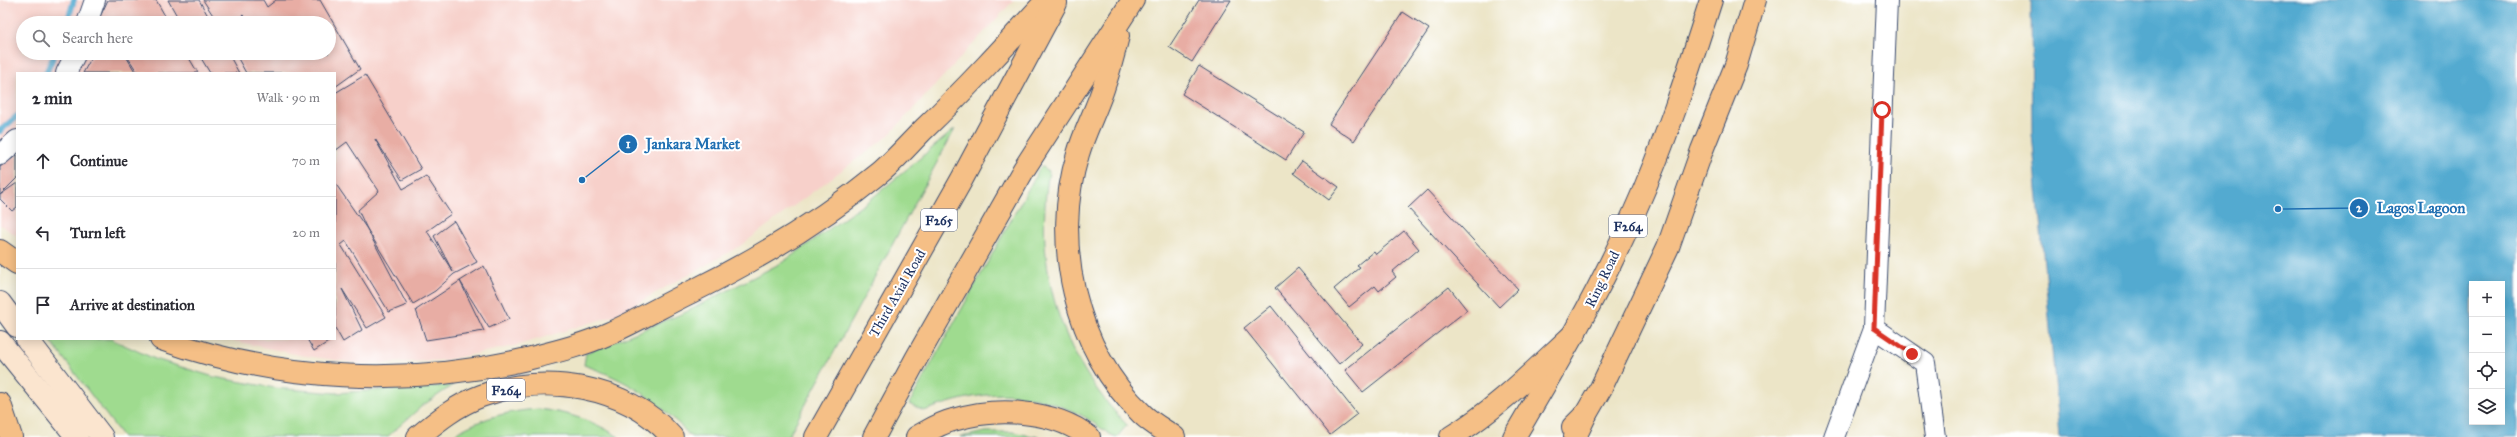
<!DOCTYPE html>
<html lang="en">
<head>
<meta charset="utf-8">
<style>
	body { margin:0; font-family:"IM FELL Great Primer",serif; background:#f7f7f7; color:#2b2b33 }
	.controls { position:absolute; right:12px; bottom:12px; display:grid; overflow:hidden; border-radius:0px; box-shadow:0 2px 10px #0003 }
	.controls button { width:36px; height:36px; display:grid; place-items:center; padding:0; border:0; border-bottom:1px solid #e1e1e2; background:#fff; color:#2b2b33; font:20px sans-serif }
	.stop { position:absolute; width:12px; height:12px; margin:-9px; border:3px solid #d93025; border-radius:50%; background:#fff }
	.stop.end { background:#d93025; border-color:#fff; box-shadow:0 1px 4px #0008 }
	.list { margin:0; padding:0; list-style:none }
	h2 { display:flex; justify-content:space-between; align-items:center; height:52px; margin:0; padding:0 16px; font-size:17px }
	h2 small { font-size:13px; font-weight:400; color:#7c7c81 }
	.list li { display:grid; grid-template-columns:26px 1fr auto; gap:12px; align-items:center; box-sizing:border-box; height:72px; padding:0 16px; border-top:1px solid #e1e1e2 }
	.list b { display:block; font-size:15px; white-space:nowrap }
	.list em { font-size:13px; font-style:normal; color:#7c7c81 }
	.icon { flex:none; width:22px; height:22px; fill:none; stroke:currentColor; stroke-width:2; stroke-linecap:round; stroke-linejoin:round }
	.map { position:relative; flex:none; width:2517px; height:437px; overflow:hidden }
	.search { position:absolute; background:#fff; box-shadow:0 2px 10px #0003; left:16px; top:16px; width:320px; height:44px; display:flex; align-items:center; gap:10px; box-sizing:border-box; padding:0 14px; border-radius:22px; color:#7c7c81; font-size:15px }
	.panel { position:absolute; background:#fff; box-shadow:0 2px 10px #0003; left:16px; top:72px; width:320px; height:268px; border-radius:0px }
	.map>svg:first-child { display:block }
	.built { fill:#f7d0ca; fill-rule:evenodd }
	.green { fill:#9fdb8f; stroke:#5d8576 }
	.water { fill:#53aad0; stroke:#376c97; fill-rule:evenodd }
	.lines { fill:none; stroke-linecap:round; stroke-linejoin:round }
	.stream { stroke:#53aad0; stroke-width:6 }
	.building { fill:#e8ada4 }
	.street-casing { stroke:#3a4a6e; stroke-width:22 }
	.secondary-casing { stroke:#3a4a6e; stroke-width:24 }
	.primary-casing { stroke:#3a4a6e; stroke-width:24 }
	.highway-casing { stroke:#3a4a6e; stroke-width:24 }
	.street { stroke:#fff; stroke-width:20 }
	.secondary { stroke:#fbe5cf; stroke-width:22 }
	.primary { stroke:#f5bf86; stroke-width:22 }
	.highway { stroke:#f5bf86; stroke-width:22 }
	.route { stroke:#d93025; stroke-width:5 }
	.labels { text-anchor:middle; stroke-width:4; stroke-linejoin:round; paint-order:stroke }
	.shield { fill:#fff; stroke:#5f6d8e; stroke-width:1 }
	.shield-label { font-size:13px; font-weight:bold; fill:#1b2f5e }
	.street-label { font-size:14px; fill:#1b2f5e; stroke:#fff }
	.leader { fill:none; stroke:#1f6fb2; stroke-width:1.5 }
	.callout-dot { fill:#1f6fb2; stroke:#fff; stroke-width:1.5 }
	.mark-label { font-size:12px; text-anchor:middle; font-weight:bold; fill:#fff }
	.callout-label { font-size:15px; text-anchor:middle; font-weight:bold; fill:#1f6fb2; stroke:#fff; stroke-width:4; stroke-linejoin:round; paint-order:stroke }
</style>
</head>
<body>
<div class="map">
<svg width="2517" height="437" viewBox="0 0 2517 437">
	<rect width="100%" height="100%" fill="#fff"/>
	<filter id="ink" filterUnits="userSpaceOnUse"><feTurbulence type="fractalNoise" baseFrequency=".025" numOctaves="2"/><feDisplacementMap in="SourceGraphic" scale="8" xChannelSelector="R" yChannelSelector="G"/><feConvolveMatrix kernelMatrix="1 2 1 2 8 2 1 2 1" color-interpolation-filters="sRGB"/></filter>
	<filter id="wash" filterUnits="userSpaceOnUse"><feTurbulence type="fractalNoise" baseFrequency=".012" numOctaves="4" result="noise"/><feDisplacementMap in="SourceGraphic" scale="16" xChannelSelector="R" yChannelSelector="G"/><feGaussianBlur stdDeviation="0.9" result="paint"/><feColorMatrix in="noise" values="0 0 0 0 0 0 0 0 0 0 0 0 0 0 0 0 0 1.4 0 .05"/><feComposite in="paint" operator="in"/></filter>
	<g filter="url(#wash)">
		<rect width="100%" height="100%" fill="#ece5c7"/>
		<path class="built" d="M 0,0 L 1014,0 L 888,136 L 740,246 L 616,315 L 519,345 L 446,360 L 363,364 L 299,355 L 226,339 L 335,339 L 335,73 L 17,73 L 17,236 L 0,225 ZM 23,23 L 329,23 L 329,53 L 23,53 Z"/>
		<g class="green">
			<path d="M 955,129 L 788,437 L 691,437 C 659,401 630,381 584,365 L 586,353 L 686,312 L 783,262 L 871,199 Z"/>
			<path d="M 1041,166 L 1049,171 C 1033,267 1059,355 1127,425 L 1117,437 C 1109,436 1090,419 1081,415 C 1022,387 984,389 924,411 L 909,404 Z"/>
			<polygon points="49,339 111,339 155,359 214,377 275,388 336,393 453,385 422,406 387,437 123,437"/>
			<path d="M 539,409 C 570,413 594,421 619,437 L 450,437 C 478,419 506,411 539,409 Z"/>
			<polygon points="986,432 1012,432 1039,437 960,437"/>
		</g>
		<path class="water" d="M 2031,0 L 2517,0 L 2517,437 L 2060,437 L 2032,134 ZM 2472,284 L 2502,284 L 2502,422 L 2472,422 Z"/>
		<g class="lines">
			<g class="stream">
				<polyline points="67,23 74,0"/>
				<polyline points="46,73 55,53"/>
				<polyline points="0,131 17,116"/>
			</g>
		</g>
		<g id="blocks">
			<g class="building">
				<polygon points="108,0 156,0 169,23 97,23"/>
				<polygon points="168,0 199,0 212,23 181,23"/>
				<polygon points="203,0 263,0 267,7 276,0 320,0 360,69 335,87 335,73 246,73 235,53 329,53 329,23 233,23 244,17 243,15 231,23 218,23"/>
				<polygon points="1199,0 1231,0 1192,62 1169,47"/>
				<polygon points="1403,12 1429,29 1354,141 1329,124"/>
				<polygon points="94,53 124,53 136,73 83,73"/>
				<polygon points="125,53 186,53 198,73 138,73"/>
				<polygon points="198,53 228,53 239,73 210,73"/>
				<polygon points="1199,66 1304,132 1286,160 1182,94"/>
				<polygon points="365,75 421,169 402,180 375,139 403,189 426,176 451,214 427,231 453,272 434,236 454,221 477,262 454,274 435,291 413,304 367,229 358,210 379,191 347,142 335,151 335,93"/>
				<polygon points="17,155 17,178 0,195 0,167"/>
				<polygon points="1302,161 1339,187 1329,200 1293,173"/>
				<polygon points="17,183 17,207 12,211 0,199 0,195"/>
				<polygon points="335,183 367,229 407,305 389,312 346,241 341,245 386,317 367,328 342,289 362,330 343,342 335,328"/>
				<polygon points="1427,190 1518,289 1499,307 1408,208"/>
				<polygon points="1404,231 1419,249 1392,272 1396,277 1379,291 1375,286 1349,307 1334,289 1360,267 1357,265 1374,251 1376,254"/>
				<polygon points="484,266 509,319 489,328 460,281"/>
				<polygon points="1298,268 1362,344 1339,364 1275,288"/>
				<polygon points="460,281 484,331 426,340 416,310"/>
				<polygon points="1449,287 1467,310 1363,392 1345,370"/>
				<polygon points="1271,306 1357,414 1330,435 1244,328"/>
				<polygon points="307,339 333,339 314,351"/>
			</g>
		</g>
	</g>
	<g filter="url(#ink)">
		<use href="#blocks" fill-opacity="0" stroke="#3a4a6e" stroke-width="1"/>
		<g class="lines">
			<g class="street-casing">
				<g id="street">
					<polyline points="87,23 95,0"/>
					<polyline points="66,73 76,53"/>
					<polyline points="0,155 17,140"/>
					<polyline points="1874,328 1925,363 1935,437"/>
					<polyline points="1834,437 1874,328 1887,0"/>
				</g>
			</g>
			<g class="secondary-casing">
				<g id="secondary">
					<polyline points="0,303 17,326"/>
					<polyline points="27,339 102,437"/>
					<polyline points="0,342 77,437"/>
				</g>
			</g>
			<g class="primary-casing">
				<g id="primary">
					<polyline points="1573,427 1586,414 1601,388 1668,247 1702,150 1736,65 1755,0"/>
					<path d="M 1514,437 C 1557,364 1600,291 1634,213 C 1665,144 1688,72 1711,0"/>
				</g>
			</g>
			<g class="highway-casing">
				<g id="highway">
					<path d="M 1118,36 C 1114,52 1110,68 1105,83 C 1098,107 1085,130 1078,154 C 1051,242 1075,350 1142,414 C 1151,423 1164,430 1174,437"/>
					<polyline points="0,251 17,263"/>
					<path d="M 161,339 C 278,381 406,387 527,359 C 555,352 584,345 610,333 C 637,321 664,305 691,292 C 758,259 824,219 881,172 C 896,159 910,143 924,129 C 967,88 1007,44 1047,0"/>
					<polyline points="0,404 11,437"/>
					<path d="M 418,437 C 437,421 457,405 481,396 C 544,372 627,385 672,437"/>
					<polyline points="816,437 962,179 1056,3"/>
					<polyline points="874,437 916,359 1024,169 1133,0"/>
					<path d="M 917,437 C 928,431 940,423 953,420 C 995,407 1053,409 1089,437"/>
					<path d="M 1451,437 C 1496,410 1536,369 1575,333"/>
					<polyline points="1575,437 1586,414"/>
				</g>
			</g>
			<use href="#street" class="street"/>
			<use href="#secondary" class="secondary"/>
			<use href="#primary" class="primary"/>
			<use href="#highway" class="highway"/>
		</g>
	</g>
	<g class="lines" filter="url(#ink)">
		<polyline class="route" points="1882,110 1874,328 1912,354"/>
	</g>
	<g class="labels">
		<g class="shield">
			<rect x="921" y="209" width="36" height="22" rx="3"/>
			<rect x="1609" y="215" width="38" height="22" rx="3"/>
			<rect x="487" y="379" width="38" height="22" rx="3"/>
		</g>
		<g class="shield-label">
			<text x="939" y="225">F265</text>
			<text x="1628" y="231">F264</text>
			<text x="506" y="395">F264</text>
		</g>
		<g class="street-label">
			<text transform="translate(1602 279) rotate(-64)" y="5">Ring Road</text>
			<text transform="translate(897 293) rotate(-60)" y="5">Third Axial Road</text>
		</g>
	</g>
	<path class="leader" d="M582 180L628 144M2278 209L2359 208"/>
	<g class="callout-dot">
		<circle cx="582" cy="180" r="4"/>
		<circle cx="2278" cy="209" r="4"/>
		<circle cx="628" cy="144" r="10"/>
		<circle cx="2359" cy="208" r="10"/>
	</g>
	<g class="mark-label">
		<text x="628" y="148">1</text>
		<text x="2359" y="212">2</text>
	</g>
	<g class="callout-label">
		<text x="693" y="149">Jankara Market</text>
		<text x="2421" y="213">Lagos Lagoon</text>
	</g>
</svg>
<div class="controls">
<button>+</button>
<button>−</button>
<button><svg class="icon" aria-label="locate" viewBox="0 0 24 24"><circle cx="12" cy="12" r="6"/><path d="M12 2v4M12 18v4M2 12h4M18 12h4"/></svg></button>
<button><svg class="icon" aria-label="layers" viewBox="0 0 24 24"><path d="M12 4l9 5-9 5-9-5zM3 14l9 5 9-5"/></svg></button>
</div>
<div class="stop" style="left:1882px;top:110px"></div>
<div class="stop end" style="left:1912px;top:354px"></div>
<div class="search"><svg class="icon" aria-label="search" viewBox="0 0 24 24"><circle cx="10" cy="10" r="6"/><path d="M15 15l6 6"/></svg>Search here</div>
<section class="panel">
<h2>2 min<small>Walk · 90 m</small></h2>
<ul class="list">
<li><svg class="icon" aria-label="ahead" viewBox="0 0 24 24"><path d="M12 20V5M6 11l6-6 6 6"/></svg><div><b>Continue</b></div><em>70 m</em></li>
<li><svg class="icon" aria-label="left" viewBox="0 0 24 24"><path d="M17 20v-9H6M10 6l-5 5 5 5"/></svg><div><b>Turn left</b></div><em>20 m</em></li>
<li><svg class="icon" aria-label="arrive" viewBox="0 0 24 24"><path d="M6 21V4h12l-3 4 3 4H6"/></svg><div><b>Arrive at destination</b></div></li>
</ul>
</section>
</div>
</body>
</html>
